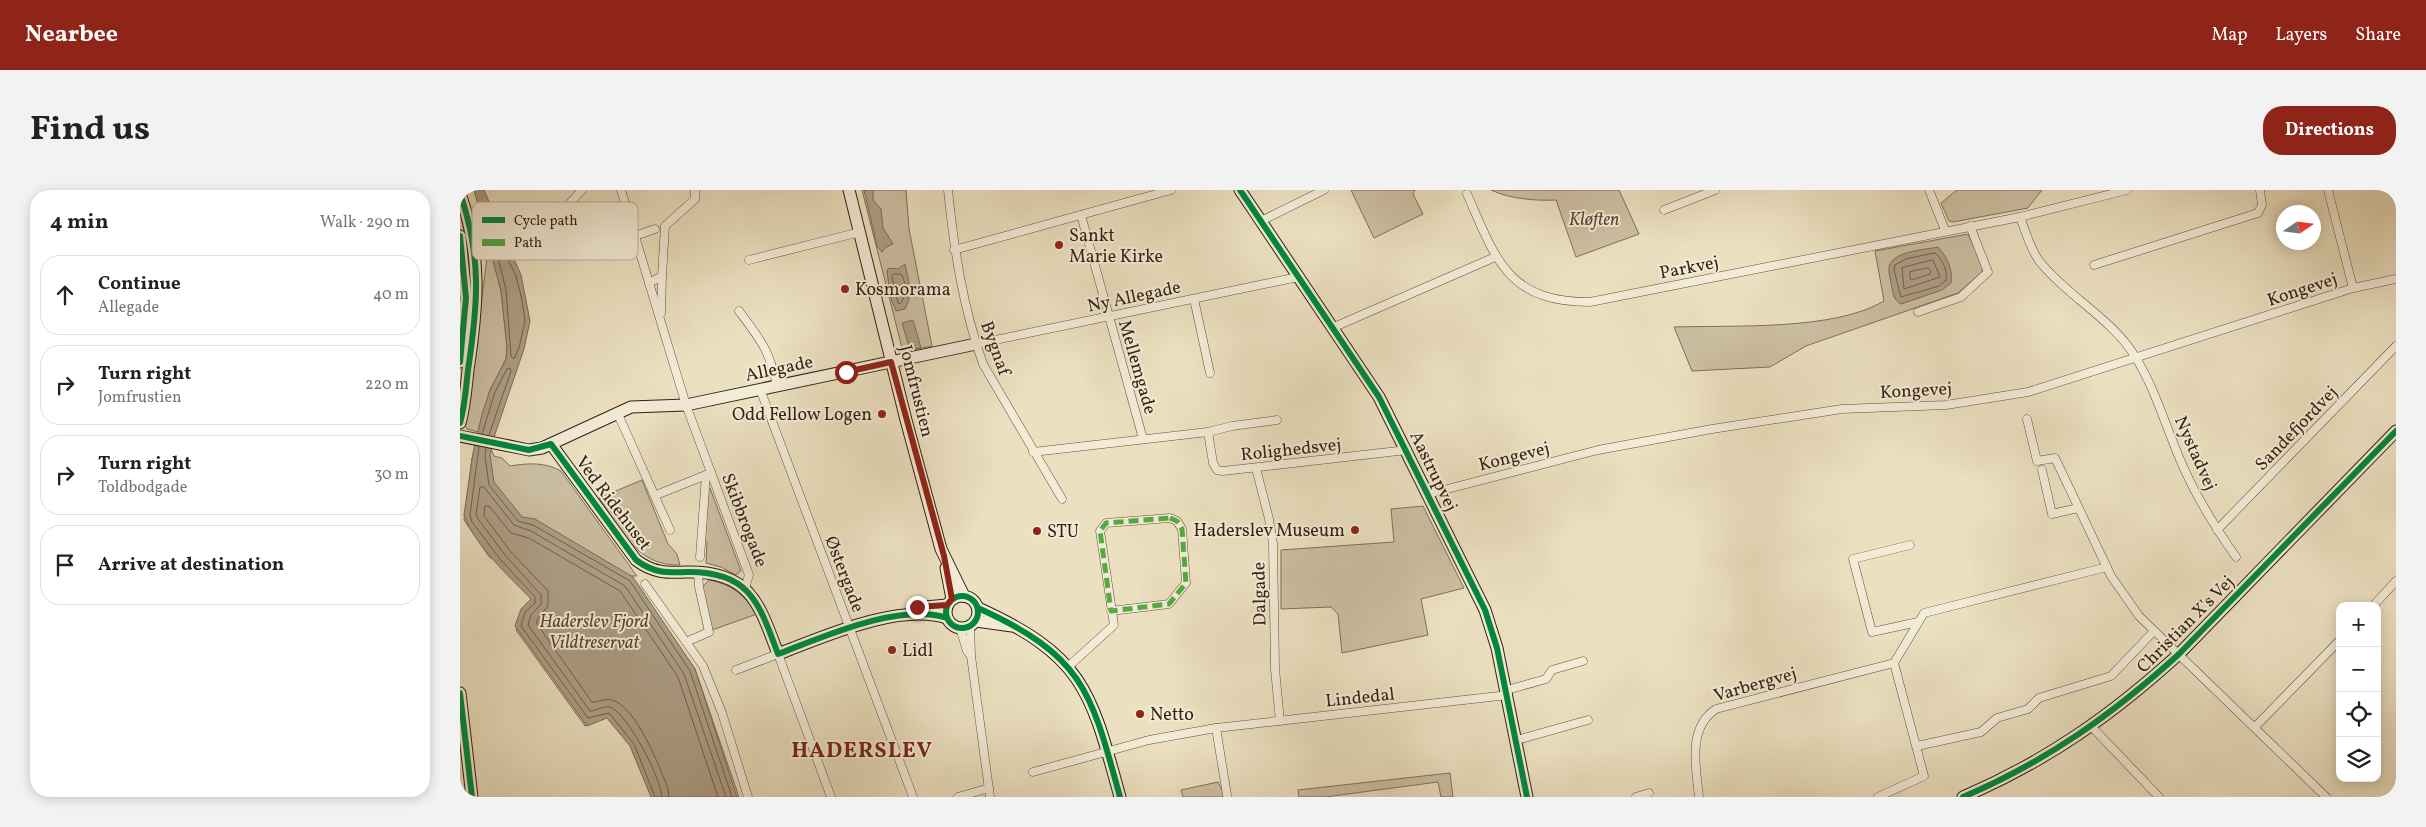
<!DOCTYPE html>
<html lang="en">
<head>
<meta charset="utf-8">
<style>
	body { margin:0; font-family:Vollkorn,serif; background:#f2f2f2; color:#222 }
	.controls { position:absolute; right:15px; bottom:15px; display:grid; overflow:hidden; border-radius:10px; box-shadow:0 2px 12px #0003 }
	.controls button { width:45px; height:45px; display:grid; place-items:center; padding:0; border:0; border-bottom:1px solid #e0e0e0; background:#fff; color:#222; font:25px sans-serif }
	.compass { position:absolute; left:1816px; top:15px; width:45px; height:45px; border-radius:50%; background:#fff; box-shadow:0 2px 12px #0003; rotate:77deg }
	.stop { position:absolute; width:15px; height:15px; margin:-11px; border:4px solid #8f2418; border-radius:50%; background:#fff }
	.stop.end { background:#8f2418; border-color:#fff; box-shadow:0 1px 5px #0008 }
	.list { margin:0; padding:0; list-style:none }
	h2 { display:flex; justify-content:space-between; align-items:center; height:65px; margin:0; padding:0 20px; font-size:21px }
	h2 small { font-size:16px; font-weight:400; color:#767676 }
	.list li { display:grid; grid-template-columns:32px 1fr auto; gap:15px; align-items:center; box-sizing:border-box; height:80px; margin:0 10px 10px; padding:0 10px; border:1px solid #e0e0e0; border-radius:20px }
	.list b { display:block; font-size:19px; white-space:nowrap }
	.list p { margin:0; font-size:16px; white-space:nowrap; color:#767676 }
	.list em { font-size:16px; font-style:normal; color:#767676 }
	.icon { flex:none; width:28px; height:28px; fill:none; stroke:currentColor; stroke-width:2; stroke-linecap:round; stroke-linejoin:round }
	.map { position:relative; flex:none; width:1936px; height:607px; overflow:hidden; border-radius:20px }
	header { display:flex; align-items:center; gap:30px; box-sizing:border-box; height:70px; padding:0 25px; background:#8f2418; color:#fff }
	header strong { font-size:24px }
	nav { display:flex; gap:28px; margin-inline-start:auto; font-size:18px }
	.intro { display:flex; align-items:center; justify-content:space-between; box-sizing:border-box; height:120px; padding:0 30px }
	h1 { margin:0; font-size:35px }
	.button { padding:12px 22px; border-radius:20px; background:#8f2418; color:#fff; font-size:18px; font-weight:700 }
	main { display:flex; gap:30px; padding:0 30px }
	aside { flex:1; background:#fff; border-radius:20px; box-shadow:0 2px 12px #0003 }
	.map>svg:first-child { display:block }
	.green { fill:#ccbfa2; stroke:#816f5a }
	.water { fill:#ad9e85; stroke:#7d6b57 }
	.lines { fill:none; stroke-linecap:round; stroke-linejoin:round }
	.shore { stroke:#725e4c; stroke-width:1 }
	.street-casing { stroke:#634f3e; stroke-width:9 }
	.secondary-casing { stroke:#361f12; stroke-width:13 }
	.street { stroke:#f2ebd6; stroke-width:8 }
	.secondary { stroke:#f2ebd6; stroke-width:11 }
	.quiet { stroke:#55aa42; stroke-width:5; stroke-dasharray:10 5; stroke-linecap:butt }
	.cycleway-casing { stroke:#f2ebd6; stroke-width:9 }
	.cycleway { stroke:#00873e; stroke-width:6 }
	.route { stroke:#8f2418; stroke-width:6 }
	.poi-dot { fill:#8f2418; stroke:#f2ebd6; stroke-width:2 }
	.labels { text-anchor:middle; stroke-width:4; stroke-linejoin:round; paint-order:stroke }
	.park-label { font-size:18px; font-style:italic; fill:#5c4736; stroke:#f2ebd6 }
	.poi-label { font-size:18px; fill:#361f12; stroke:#f2ebd6; text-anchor:start }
	.street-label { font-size:18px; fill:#361f12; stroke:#f2ebd6 }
	.district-label { font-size:22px; font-weight:bold; letter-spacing:1px; fill:#7a1f14; stroke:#f2ebd6 }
	.key { fill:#f2ebd6; stroke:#baae9b; stroke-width:1 }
	.key-label { font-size:14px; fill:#361f12 }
</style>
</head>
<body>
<header>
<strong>Nearbee</strong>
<nav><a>Map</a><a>Layers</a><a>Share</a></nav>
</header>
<div class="intro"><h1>Find us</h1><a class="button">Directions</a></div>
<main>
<aside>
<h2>4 min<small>Walk · 290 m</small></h2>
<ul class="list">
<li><svg class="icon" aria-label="ahead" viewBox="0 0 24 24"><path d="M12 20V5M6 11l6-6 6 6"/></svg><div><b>Continue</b><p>Allegade</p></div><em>40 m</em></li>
<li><svg class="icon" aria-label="right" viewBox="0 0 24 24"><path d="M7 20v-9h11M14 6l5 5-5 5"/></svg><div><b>Turn right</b><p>Jomfrustien</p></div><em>220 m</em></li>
<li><svg class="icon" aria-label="right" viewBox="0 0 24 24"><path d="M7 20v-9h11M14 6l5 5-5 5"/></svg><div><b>Turn right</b><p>Toldbodgade</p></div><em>30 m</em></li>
<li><svg class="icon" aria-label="arrive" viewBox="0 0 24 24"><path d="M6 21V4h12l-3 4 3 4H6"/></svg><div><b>Arrive at destination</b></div></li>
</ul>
</aside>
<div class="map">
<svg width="1936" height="607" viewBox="0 0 1936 607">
	<rect width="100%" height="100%" fill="#ebe0c0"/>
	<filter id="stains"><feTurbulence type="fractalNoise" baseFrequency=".004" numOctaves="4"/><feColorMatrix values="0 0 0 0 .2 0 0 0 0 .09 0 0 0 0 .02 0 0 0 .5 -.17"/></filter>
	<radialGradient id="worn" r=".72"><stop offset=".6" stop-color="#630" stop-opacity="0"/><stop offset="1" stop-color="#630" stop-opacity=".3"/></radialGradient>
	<g class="green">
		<polygon points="402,0 446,0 449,39 472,156 443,162"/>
		<polygon points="891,0 955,0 953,4 963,24 914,48"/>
		<path d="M 1031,0 L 1159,0 L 1179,44 L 1116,67 L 1096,10 C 1076,11 1050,9 1031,0 Z"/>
		<polygon points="1497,0 1582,0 1568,18 1493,32 1489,31 1481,13"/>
		<path d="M 1508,44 L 1523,76 L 1522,82 L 1498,103 L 1346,156 L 1310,177 L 1232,181 L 1214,137 C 1273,135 1374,141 1424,111 L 1415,61 Z"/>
		<polygon points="31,56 41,101 47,157 46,169 30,200 18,242 7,239 5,235 27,68"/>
		<path d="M 31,259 L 34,266 L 42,268 L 50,276 C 68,273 85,272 101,281 L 177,386 L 171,386 L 235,479 L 279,607 L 199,607 L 154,521 L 125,536 L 56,440 L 73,408 L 51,366 L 30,368 L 4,330 L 12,268 Z"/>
		<path d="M 182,290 L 208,354 L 217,364 L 220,375 C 176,376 162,340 139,308 Z"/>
		<polygon points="248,298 250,298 281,381 276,385 261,377 246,373 247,352 244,350"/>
		<polygon points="963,316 1004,398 961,409 968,445 882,463 878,424 871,417 821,419 821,360 934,352 931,319"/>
		<path d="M 249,390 C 272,394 284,405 297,424 L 252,440 L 242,397 Z"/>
		<polygon points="990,583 993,607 981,607 978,592 865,607 839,607 838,600"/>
		<polygon points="758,592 766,607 723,607 721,600"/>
	</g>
	<g class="water">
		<path d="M 14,0 L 24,0 L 61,85 L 70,131 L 64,159 L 35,244 L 30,265 L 34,292 L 62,327 L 75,329 L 173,387 L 235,479 L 277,607 L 191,607 L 170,556 L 147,528 L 127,536 L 55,436 L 61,419 L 71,409 C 49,386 15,356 4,325 L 13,263 L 22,224 L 30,200 L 46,169 L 47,157 L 41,101 Z"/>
		<polygon points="404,0 413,0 413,10 421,19 423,38 433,54 426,57 422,62 417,56"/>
		<path d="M 1478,57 C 1487,67 1493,79 1491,93 L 1482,100 L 1441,114 C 1433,110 1433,102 1431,94 C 1431,89 1428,83 1429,78 C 1431,61 1464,60 1478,57 Z"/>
		<path d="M 445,74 C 448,90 454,102 445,119 L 436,121 L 430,106 L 427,80 L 429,78 L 438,79 Z"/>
		<polygon points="453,130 461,158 450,160 442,133"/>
	</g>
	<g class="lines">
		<g class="shore">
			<polygon points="34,41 56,86 62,110 65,131 59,158 54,169 51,166 46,100 32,44"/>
			<path d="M 1475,63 C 1482,68 1488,81 1486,90 L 1479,96 L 1441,107 L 1434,80 L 1435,75 L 1446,69 Z"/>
			<polygon points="1473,70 1480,87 1444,99 1442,78"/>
			<polygon points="1468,78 1471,81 1470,84 1452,90 1450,89 1450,82"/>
			<path d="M 434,84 L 441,84 C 447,93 447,106 440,114 L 438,113 L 432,87 Z"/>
			<polyline points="22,244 35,202 47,179 50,178 51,181 29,245"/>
			<polyline points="19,257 10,325 12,332 40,369 75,407 75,413 65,422 61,436 128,528 149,523 174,554 195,607"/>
			<polyline points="26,258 25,266 29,295 58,331 73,335 170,391 230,481 272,607"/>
			<path d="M 202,607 C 201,588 169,527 152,518 C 145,514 137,521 130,521 L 68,435 L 71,425 L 81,414 L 81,405 L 45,365 L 18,329 L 16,324 L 20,297 L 24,297 L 54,335 L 71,341 L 165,396 L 224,484 L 266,607"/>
			<path d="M 209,607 L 208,598 C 199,576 176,516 152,510 C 145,508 139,512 132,512 L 77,434 L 77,429 L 88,416 L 88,401 L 50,361 L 24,326 L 25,316 L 29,316 L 51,343 L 69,348 L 160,401 L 218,487 L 258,607"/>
		</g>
		<g class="street-casing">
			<g id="street">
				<polyline points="161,0 226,215 289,385 285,398"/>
				<path d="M 488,0 C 494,59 503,118 523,174 L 602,309"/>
				<polyline points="1469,0 1485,40"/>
				<polyline points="1868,0 1893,98"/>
				<path d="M 1007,4 C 1036,69 1047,112 1130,112 L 1560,27 L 1667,0"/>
				<polyline points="1204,20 1255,0"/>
				<polyline points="102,22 122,0"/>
				<polyline points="621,25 683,249"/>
				<path d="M 1560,27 C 1566,42 1570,59 1580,72 C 1608,107 1653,129 1676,168 C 1698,204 1708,245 1726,283 C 1740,313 1757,340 1776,367"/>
				<polyline points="801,31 864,0"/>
				<polyline points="175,46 195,39"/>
				<polyline points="494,60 711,0"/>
				<polyline points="289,70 400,42"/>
				<polyline points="1634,75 1798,23 1802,15 1800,0"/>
				<polyline points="189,93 202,86 205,36 235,9 235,0"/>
				<polyline points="734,109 750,183"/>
				<path d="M 279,121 C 300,149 310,161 317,196"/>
				<polyline points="1458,122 1501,107 1528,82 1510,36"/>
				<polyline points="201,123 202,86"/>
				<polyline points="872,138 1035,67"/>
				<polyline points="516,154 838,87"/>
				<polyline points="300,199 453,607"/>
				<polyline points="157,222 210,340"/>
				<polyline points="1567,229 1577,271 1595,268 1651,386 1679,426 1866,607"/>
				<polyline points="748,242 772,236 817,230"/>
				<polyline points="573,262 748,242 753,273 757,280 763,281 947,260"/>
				<polyline points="796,278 809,329 813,354 815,479 820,531"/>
				<polyline points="1582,280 1592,324 1618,318"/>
				<polyline points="968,304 1138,260 1252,239 1382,219 1486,215 1568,202 1893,98 1936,89"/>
				<polyline points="196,305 246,285"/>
				<polyline points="1757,340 1936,156"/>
				<polyline points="1450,355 1393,369 1412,442 1458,432"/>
				<polyline points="240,367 246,285 251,282"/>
				<polyline points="185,394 243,476 262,523 288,607"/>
				<polyline points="1913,416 1936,391"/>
				<polyline points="510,436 511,466 530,607"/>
				<polyline points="500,438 507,461 511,466"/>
				<polyline points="226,452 249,442 239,397 238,382"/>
				<polyline points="609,476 654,435 640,341 646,333 710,328 717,331 722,339 726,393 709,414 651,421"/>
				<polyline points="276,480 318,464 371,607"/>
				<polyline points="1047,500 1086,489 1092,480 1123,471"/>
				<polyline points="1631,536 1699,607"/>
				<polyline points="1795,537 1880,450"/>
				<polyline points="756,538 767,605"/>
				<polyline points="1057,550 1128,530"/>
				<polyline points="1457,556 1521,542 1537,528 1568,519 1579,508 1651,486 1694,441"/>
				<polyline points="573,582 689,550 756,538 1048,505"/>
				<polyline points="498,607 529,598"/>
				<polyline points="1176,607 1189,603"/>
				<path d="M 1239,607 C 1236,577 1227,538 1256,519 L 1434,473 L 1464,423 L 1647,377"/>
				<polyline points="1418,607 1464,586 1434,473"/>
			</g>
		</g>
		<g class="secondary-casing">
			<g id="secondary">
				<polyline points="389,0 446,230 481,359 504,406"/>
				<polyline points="780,0 919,207 1025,420 1037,458 1067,607"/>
				<path d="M 0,3 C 22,67 18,114 8,180 C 6,197 5,216 0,233"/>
				<polyline points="0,46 6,108 0,172"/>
				<polyline points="0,246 69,260 82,258 171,217 226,215 516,154"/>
				<path d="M 91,254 L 176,370 C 193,383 207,383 227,382 C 290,381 299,413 318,464 C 363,447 440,412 487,428"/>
				<polyline points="486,378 492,409"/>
				<circle cx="502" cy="422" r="16"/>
				<polyline points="454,418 487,415"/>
				<path d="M 518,418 C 624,466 631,501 660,607"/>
				<polyline points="516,431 552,436"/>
				<polyline points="0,503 12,607"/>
				<path d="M 1503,607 C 1587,571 1652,525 1719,464 L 1936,241"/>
			</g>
		</g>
		<use href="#street" class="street"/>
		<use href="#secondary" class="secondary"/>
		<polygon class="quiet" points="710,328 717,331 722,339 726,393 709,414 651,421 640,341 646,333"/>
		<g class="cycleway-casing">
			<g id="cycleway">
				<polyline points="780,0 919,207 1025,420 1037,458 1067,607"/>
				<path d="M 0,3 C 22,67 18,114 8,180 C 6,197 5,216 0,233"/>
				<polyline points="0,46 6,108 0,172"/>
				<path d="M 0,246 L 69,260 L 91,254 L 176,370 C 193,383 207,383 227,382 C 290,381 299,413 318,464 C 363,447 440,412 487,428"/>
				<circle cx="502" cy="422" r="16"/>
				<path d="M 518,418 C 624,466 631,501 660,607"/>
				<polyline points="0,503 12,607"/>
				<path d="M 1503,607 C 1587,571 1652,525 1719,464 L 1936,241"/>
			</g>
		</g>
		<use href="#cycleway" class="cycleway"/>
	</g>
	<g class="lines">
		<polyline class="route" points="386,182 431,172 484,366 492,409 487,415 457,417"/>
	</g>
	<g class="poi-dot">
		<circle cx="599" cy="55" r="5"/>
		<circle cx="385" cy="99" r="5"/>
		<circle cx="422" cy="224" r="5"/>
		<circle cx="895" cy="340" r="5"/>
		<circle cx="577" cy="341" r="5"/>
		<circle cx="432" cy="460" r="5"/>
		<circle cx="680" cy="524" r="5"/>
	</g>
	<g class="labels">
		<g class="park-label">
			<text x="1134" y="35">Kløften</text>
			<text x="134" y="437">Haderslev Fjord<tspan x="134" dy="21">Vildtreservat</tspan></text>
		</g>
		<g class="poi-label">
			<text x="609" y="51">Sankt<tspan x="609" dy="21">Marie Kirke</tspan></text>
			<text x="395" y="105">Kosmorama</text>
			<text x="412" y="230" text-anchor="end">Odd Fellow Logen</text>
			<text x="885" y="346" text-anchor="end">Haderslev Museum</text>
			<text x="587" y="347">STU</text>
			<text x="442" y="466">Lidl</text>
			<text x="690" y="530">Netto</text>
		</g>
		<g class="street-label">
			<text transform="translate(1229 77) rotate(-11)" y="6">Parkvej</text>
			<text transform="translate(1842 99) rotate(-18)" y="6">Kongevej</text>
			<text transform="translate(674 106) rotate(-12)" y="6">Ny Allegade</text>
			<text transform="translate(536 158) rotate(70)" y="6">Bygnaf</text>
			<text transform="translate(678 177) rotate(74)" y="6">Mellemgade</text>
			<text transform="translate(319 178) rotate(-12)" y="6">Allegade</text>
			<text transform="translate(1456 200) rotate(-3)" y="6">Kongevej</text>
			<text transform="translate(457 201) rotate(76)" y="6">Jomfrustien</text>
			<text transform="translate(1836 238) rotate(-46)" y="6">Sandefjordvej</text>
			<text transform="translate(831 259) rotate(-6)" y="6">Rolighedsvej</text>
			<text transform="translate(1736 263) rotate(66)" y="6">Nystadvej</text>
			<text transform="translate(1054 266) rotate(-14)" y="6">Kongevej</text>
			<text transform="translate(974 281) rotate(64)" y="6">Aastrupvej</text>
			<text transform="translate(154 313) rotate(53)" y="6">Ved Ridehuset</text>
			<text transform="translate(285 330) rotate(69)" y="6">Skibbrogade</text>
			<text transform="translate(385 384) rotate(69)" y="6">Østergade</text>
			<text transform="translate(799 404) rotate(-91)" y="6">Dalgade</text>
			<text transform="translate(1725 434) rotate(-45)" y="6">Christian X's Vej</text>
			<text transform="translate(1295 494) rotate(-16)" y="6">Varbergvej</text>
			<text transform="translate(900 507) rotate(-6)" y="6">Lindedal</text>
		</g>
		<g class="district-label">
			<text x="402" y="567">HADERSLEV</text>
		</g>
	</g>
	<rect x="12" y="12" width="166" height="58" rx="8" class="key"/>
	<rect x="22" y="27" width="23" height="6" fill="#00873e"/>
	<rect x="22" y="49" width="23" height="7" fill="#55aa42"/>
	<g class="key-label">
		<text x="54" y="35">Cycle path</text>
		<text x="54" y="57">Path</text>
	</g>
	<rect width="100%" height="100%" filter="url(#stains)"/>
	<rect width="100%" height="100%" fill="url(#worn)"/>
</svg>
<div class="controls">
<button>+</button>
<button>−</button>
<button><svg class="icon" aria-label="locate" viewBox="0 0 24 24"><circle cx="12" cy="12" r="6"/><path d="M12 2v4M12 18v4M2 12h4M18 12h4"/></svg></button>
<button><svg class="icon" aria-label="layers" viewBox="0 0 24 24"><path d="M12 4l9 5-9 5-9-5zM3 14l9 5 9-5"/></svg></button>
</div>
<svg class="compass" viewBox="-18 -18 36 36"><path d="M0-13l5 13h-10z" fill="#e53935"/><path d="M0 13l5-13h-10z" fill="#767676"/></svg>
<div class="stop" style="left:386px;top:182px"></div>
<div class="stop end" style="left:457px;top:417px"></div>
</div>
</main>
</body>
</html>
